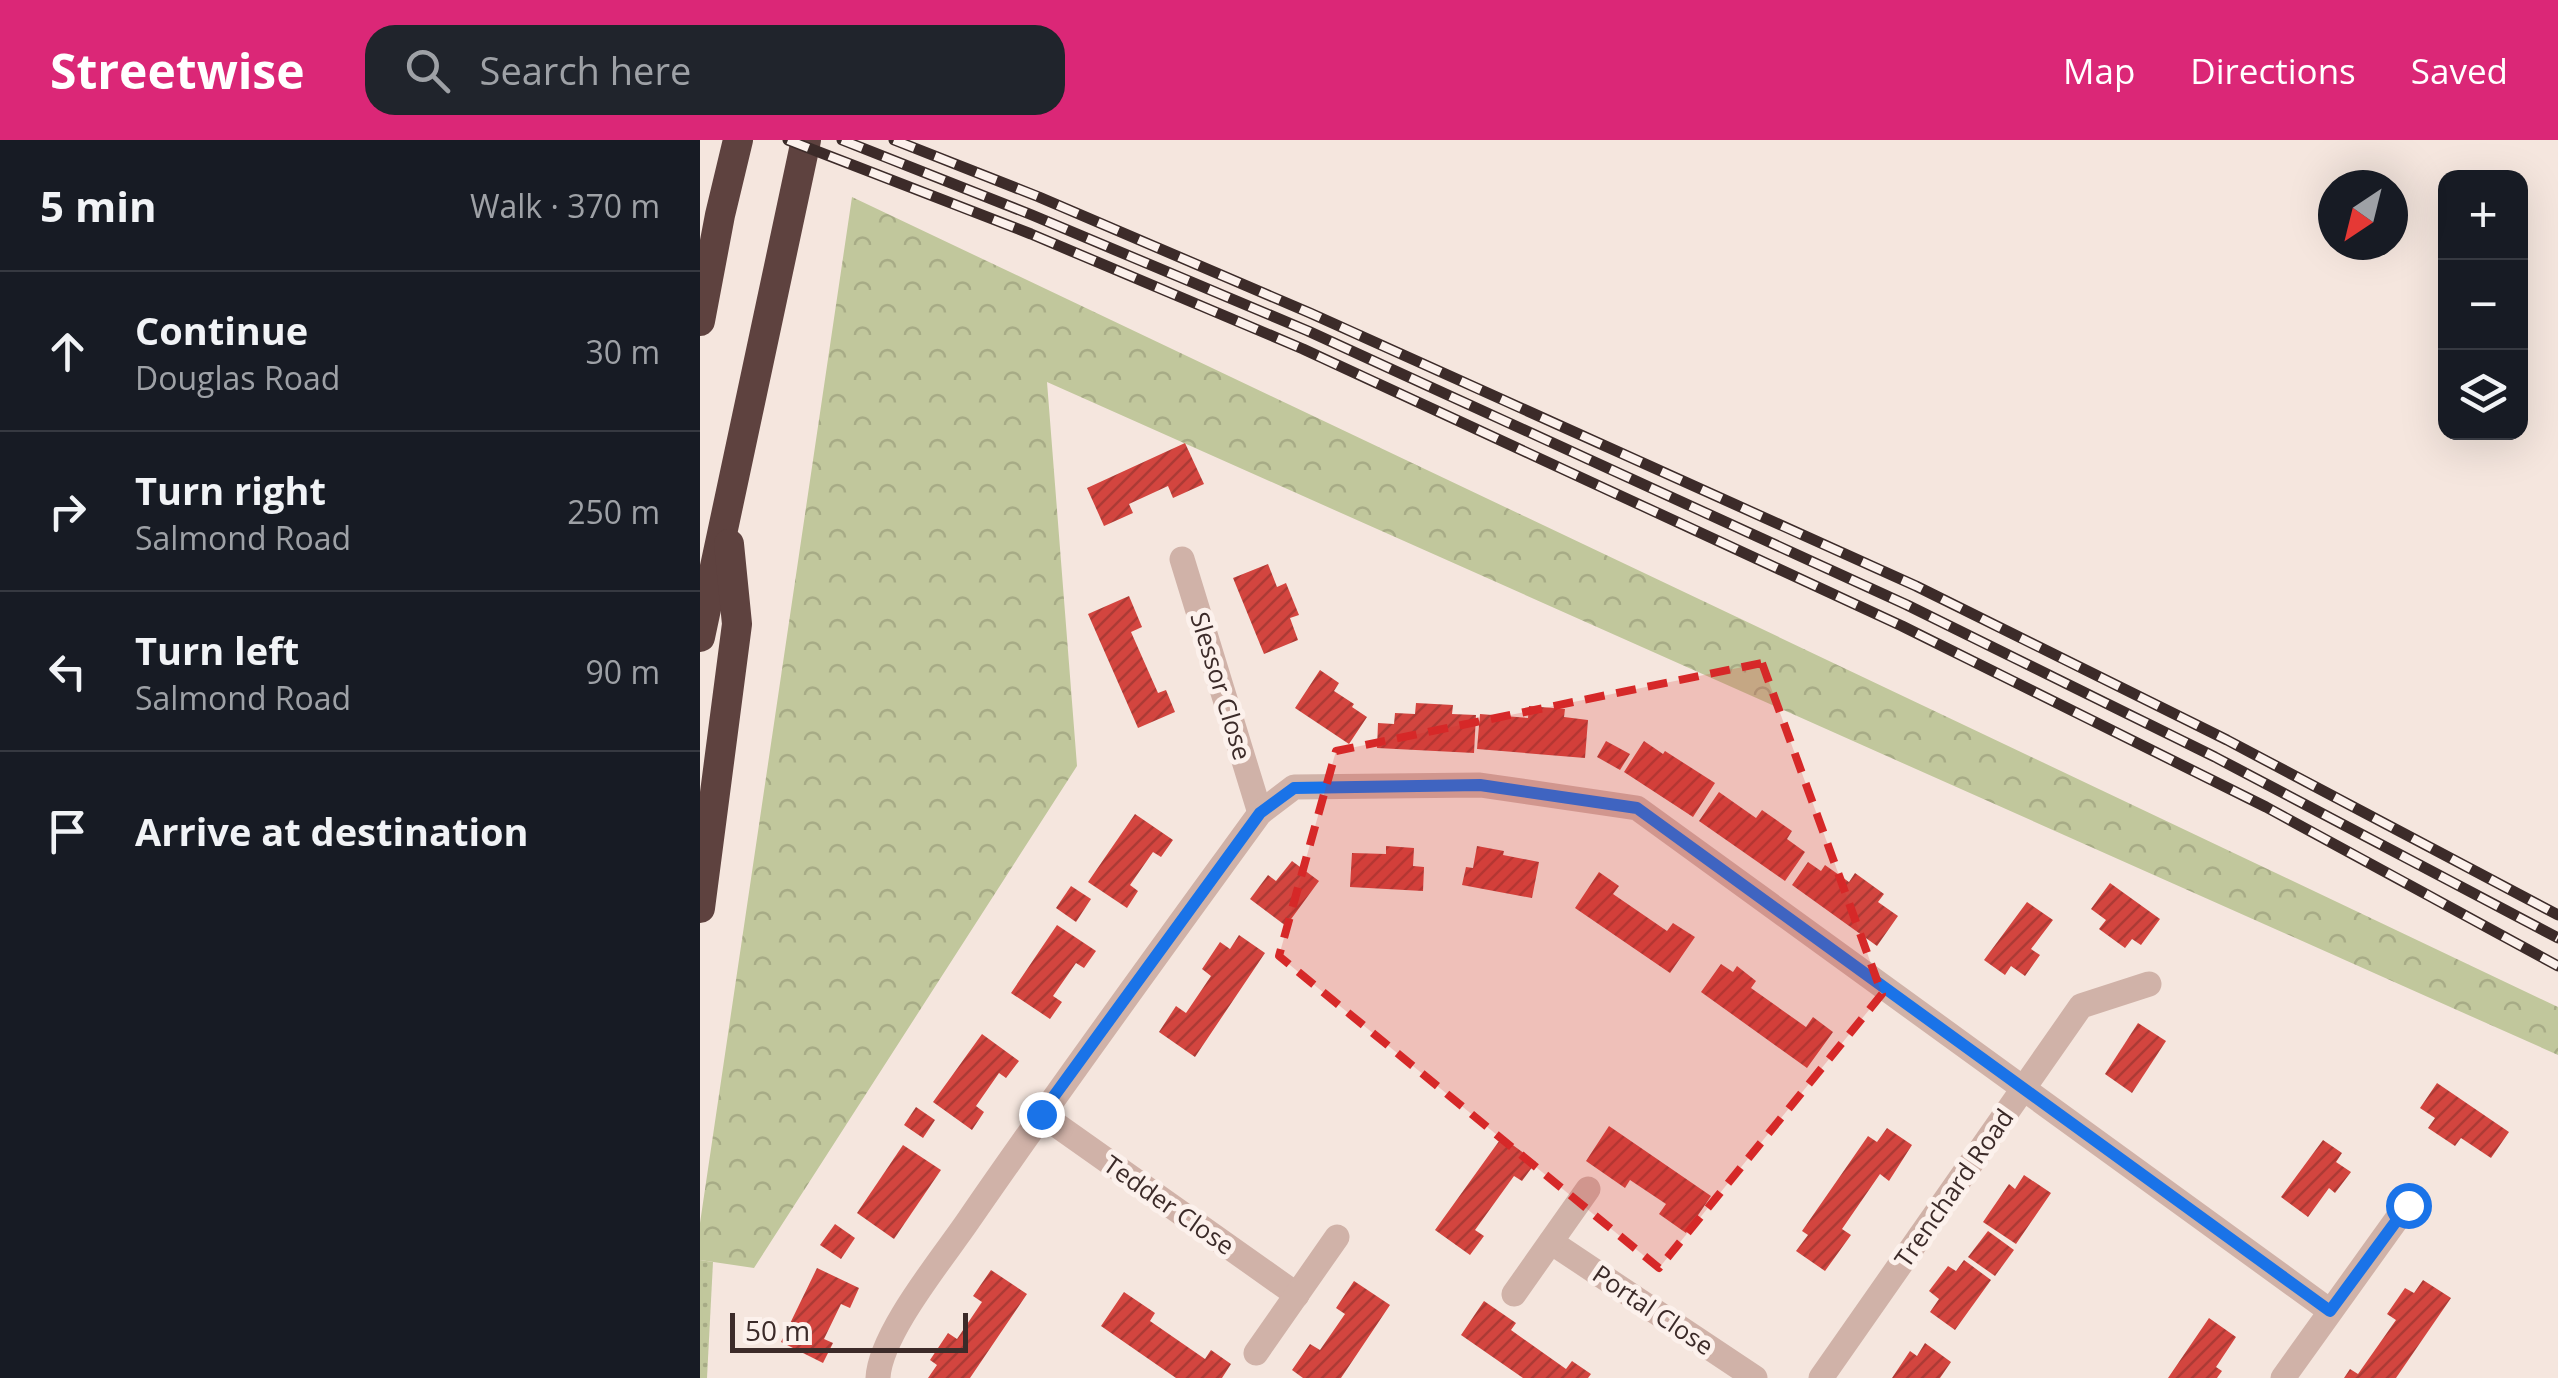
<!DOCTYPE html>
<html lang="en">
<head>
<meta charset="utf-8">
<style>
	body { margin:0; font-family:"Open Sans",sans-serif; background:#20242c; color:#f1f3f6 }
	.controls { position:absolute; right:30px; top:30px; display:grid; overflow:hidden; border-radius:20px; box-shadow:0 10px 40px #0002 }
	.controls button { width:90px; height:90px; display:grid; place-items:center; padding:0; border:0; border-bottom:2px solid #363941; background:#171b24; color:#f1f3f6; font:50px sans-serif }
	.compass { position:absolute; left:1618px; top:30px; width:90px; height:90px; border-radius:50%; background:#171b24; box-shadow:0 10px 40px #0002; rotate:215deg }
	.scale { position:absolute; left:30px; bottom:25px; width:238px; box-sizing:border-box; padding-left:10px; border:5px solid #3c2b29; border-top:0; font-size:28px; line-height:35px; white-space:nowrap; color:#3c2b29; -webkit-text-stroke:8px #fcf1ec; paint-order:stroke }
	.stop { position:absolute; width:30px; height:30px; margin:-22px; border:8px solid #1a73e8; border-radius:50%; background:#fff }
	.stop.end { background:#1a73e8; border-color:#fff; box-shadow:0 2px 10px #0008 }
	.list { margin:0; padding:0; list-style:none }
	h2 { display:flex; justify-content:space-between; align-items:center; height:130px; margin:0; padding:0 40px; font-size:42px }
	h2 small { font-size:32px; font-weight:400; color:#9ea1a6 }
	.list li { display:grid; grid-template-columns:65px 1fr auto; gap:30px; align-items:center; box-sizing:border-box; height:160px; padding:0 40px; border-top:2px solid #363941 }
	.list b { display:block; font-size:38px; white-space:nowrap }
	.list p { margin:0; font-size:32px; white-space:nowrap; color:#9ea1a6 }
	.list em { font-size:32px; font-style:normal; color:#9ea1a6 }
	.icon { flex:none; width:55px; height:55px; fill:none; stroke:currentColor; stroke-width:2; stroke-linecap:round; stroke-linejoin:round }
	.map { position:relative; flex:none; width:1858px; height:1238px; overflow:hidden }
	header { display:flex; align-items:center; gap:60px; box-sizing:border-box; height:140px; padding:0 50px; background:#db2777; color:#fff }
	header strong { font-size:48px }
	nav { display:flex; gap:55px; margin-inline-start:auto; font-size:35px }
	.search { width:700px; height:90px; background:#20242c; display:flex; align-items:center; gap:25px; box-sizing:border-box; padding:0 35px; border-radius:30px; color:#9ea1a6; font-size:38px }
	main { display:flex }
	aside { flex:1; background:#171b24 }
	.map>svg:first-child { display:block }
	.green { fill:url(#green-dots) }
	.forest { fill:url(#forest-crowns) }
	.building { fill:url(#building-hatch) }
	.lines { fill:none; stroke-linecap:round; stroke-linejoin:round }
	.street { stroke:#d0b2a8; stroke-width:25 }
	.highway { stroke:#5e423f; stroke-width:30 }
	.rail-casing { stroke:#3c2b29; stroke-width:11 }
	.rail { stroke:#fcf1ec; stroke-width:8; stroke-dasharray:22; stroke-linecap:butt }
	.route { stroke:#1a73e8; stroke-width:12 }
	.marked { fill:#d62828; fill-opacity:0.2; stroke:#d62828; stroke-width:8; stroke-dasharray:20 12; stroke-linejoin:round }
	.labels { text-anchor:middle; stroke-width:10; stroke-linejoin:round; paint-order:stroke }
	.street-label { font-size:25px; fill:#3c2b29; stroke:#fcf1ec }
</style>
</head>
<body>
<header>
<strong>Streetwise</strong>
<div class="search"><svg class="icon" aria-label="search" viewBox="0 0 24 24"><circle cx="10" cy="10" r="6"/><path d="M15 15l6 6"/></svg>Search here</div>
<nav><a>Map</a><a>Directions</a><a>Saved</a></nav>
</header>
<main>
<aside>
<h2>5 min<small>Walk · 370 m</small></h2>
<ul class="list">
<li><svg class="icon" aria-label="ahead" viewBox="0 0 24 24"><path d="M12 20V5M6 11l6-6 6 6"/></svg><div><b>Continue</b><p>Douglas Road</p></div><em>30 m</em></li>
<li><svg class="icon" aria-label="right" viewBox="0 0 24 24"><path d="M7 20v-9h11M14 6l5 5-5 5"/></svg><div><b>Turn right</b><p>Salmond Road</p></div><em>250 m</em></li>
<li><svg class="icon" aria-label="left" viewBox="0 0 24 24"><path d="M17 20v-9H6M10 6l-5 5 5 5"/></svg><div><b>Turn left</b><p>Salmond Road</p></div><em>90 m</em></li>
<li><svg class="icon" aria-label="arrive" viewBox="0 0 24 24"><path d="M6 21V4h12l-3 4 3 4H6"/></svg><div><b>Arrive at destination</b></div></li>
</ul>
</aside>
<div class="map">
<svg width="1858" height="1238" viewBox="0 0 1858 1238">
	<defs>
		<pattern id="green-dots" width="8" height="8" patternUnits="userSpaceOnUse" patternTransform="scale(2.5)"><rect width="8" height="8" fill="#c1c79c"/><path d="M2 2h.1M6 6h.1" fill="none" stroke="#a7ab86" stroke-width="1.8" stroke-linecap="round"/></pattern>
		<pattern id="forest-crowns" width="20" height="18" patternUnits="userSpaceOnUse" patternTransform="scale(2.5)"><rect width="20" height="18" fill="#c1c79c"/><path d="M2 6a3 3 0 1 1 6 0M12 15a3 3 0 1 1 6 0" fill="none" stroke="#a7ab86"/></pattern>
		<pattern id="building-hatch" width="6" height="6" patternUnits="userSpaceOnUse" patternTransform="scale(2.5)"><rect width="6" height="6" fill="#d3453f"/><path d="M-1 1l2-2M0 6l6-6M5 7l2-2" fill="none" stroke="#ac3a35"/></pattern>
	</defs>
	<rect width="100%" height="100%" fill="#f5e6de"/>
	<polygon class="green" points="0,1120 13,1122 7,1238 0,1238"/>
	<polygon class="forest" points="152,57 1858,867 1858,915 347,242 377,626 54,1128 0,1120 0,1083"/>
	<g class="building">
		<polygon points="485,303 504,344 473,358 468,346 429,364 433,373 404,386 387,348"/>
		<polygon points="568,424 577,447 586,443 599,475 590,478 598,500 564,514 533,438"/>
		<polygon points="429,456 442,487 431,492 458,553 466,550 475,572 438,588 388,474"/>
		<polygon points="620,530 639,543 634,551 654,564 652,567 667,577 649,604 595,568"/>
		<polygon points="716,563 753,565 752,574 776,575 774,613 677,608 678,583 694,584 695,573 715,574"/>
		<polygon points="829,566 865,569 864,577 888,580 885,618 777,609 780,574 828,578"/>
		<polygon points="906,601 930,614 920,630 897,617"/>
		<polygon points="944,601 963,614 965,611 1015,643 993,677 924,632"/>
		<polygon points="1019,652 1056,678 1062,670 1092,691 1087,699 1105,712 1085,741 999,681"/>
		<polygon points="435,674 473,700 461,717 453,712 430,745 438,751 427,768 388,742"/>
		<polygon points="686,706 714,708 713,726 724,727 723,751 650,747 652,713 686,714"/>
		<polygon points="777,706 804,711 803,715 839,722 832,758 762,745 766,727 773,728"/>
		<polygon points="592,721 619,741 586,786 550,759 568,735 576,741"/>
		<polygon points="1108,722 1121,731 1125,725 1149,742 1155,733 1184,754 1178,762 1198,776 1177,806 1092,745"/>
		<polygon points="899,732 919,746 913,754 967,791 973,783 995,797 970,833 875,768"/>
		<polygon points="1410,743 1460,779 1441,805 1432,799 1425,808 1399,789 1406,780 1391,769"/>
		<polygon points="371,746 391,759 376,782 356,768"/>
		<polygon points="1327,762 1353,780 1331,809 1340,815 1325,836 1311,826 1305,835 1284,820"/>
		<polygon points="357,785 396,811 384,828 376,823 353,856 362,862 350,879 311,853"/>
		<polygon points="539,795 565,813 495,917 459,892 476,866 486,873 511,836 502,829 520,802 530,809"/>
		<polygon points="1021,824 1033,832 1037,826 1056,841 1051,848 1106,887 1113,877 1133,892 1107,928 1001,852"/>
		<polygon points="1438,883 1466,901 1432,953 1405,934"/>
		<polygon points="282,894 319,921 306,938 299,933 276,966 284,972 272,990 233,962"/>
		<polygon points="1737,943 1809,992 1791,1018 1761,998 1755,1006 1728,988 1735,978 1720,968"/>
		<polygon points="216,967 235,980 223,998 204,985"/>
		<polygon points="909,986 1011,1056 986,1093 959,1074 966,1064 930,1040 925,1048 886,1021"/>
		<polygon points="1187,988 1212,1005 1189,1041 1180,1034 1142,1089 1151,1095 1125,1131 1096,1111 1108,1095 1102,1091 1168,996 1177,1002"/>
		<polygon points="802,997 836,1022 822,1041 814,1036 775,1090 784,1096 770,1115 735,1090"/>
		<polygon points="1623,1000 1642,1013 1636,1022 1651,1032 1635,1053 1629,1048 1608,1077 1581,1057"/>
		<polygon points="203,1005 241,1030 194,1099 157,1073"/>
		<polygon points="1324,1035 1351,1053 1316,1104 1283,1082 1309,1044 1315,1049"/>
		<polygon points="135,1084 155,1098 141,1119 120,1105"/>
		<polygon points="1288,1091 1314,1110 1295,1136 1268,1117"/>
		<polygon points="1264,1120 1291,1140 1255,1190 1230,1172 1239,1159 1229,1151 1248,1126 1256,1131"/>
		<polygon points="117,1128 159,1148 150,1168 141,1164 124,1199 133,1203 123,1223 81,1202"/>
		<polygon points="291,1130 327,1154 270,1238 228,1238 237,1225 230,1220 248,1193 257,1199 282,1162 273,1156"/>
		<polygon points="1723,1140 1751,1158 1696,1238 1644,1238 1650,1229 1658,1234 1696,1180 1687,1174 1705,1148 1714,1153"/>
		<polygon points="654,1141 690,1165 641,1238 603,1238 592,1230 610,1204 620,1210 645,1174 636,1168"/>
		<polygon points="424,1152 455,1173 450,1181 505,1219 511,1210 531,1224 522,1238 476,1238 401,1186"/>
		<polygon points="784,1161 816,1183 811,1190 866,1229 872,1221 891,1234 888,1238 823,1238 761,1195"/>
		<polygon points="1509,1178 1536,1197 1516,1227 1522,1231 1517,1238 1468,1238"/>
		<polygon points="1225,1203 1251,1222 1240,1238 1192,1238 1210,1211 1217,1216"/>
	</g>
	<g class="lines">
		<g class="street">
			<polyline points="482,419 560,673"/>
			<polyline points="341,974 597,1155"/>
			<polyline points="851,1102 1055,1238"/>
			<polyline points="814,1154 888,1049"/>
			<polyline points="556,1213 637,1097"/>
			<path d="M 178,1238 C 180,1194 242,1119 268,1081 C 363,943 462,808 560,673 L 594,647 L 780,645 L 937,668 L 1630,1171"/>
			<polyline points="1121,1238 1381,866 1449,844"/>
			<polyline points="1583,1238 1707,1065"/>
		</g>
		<g class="highway">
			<polyline points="0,181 20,75 38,0"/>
			<polyline points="0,497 106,0"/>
			<polyline points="0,768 37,484 29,404"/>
		</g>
		<g class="rail-casing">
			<g id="rail">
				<polyline points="88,0 331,94 603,209 1202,486 1566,667 1858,826"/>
				<polyline points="142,0 332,75 608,191 1207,465 1515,617 1858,798"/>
				<polyline points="194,0 339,57 610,173 1216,446 1527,600 1858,775"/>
			</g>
		</g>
		<use href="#rail" class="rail"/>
	</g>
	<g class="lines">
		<polyline class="route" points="341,974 560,673 594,648 780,645 937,668 1630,1171 1708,1065"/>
	</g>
	<path class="marked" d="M 1062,523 L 1182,854 L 959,1128 L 579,816 L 636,611 Z"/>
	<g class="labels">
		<g class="street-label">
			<text transform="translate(521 546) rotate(73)" y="9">Slessor Close</text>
			<text transform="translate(1254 1048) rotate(-55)" y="9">Trenchard Road</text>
			<text transform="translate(469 1065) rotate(35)" y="9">Tedder Close</text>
			<text transform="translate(953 1170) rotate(34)" y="9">Portal Close</text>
		</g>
	</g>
</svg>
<div class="controls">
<button>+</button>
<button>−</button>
<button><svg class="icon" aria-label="layers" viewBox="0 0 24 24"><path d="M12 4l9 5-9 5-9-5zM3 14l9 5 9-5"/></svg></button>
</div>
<svg class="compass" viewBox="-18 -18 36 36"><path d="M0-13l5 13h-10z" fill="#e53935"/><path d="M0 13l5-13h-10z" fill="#9ea1a6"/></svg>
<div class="scale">50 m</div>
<div class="stop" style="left:1708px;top:1065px"></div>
<div class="stop end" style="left:341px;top:974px"></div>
</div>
</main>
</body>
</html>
